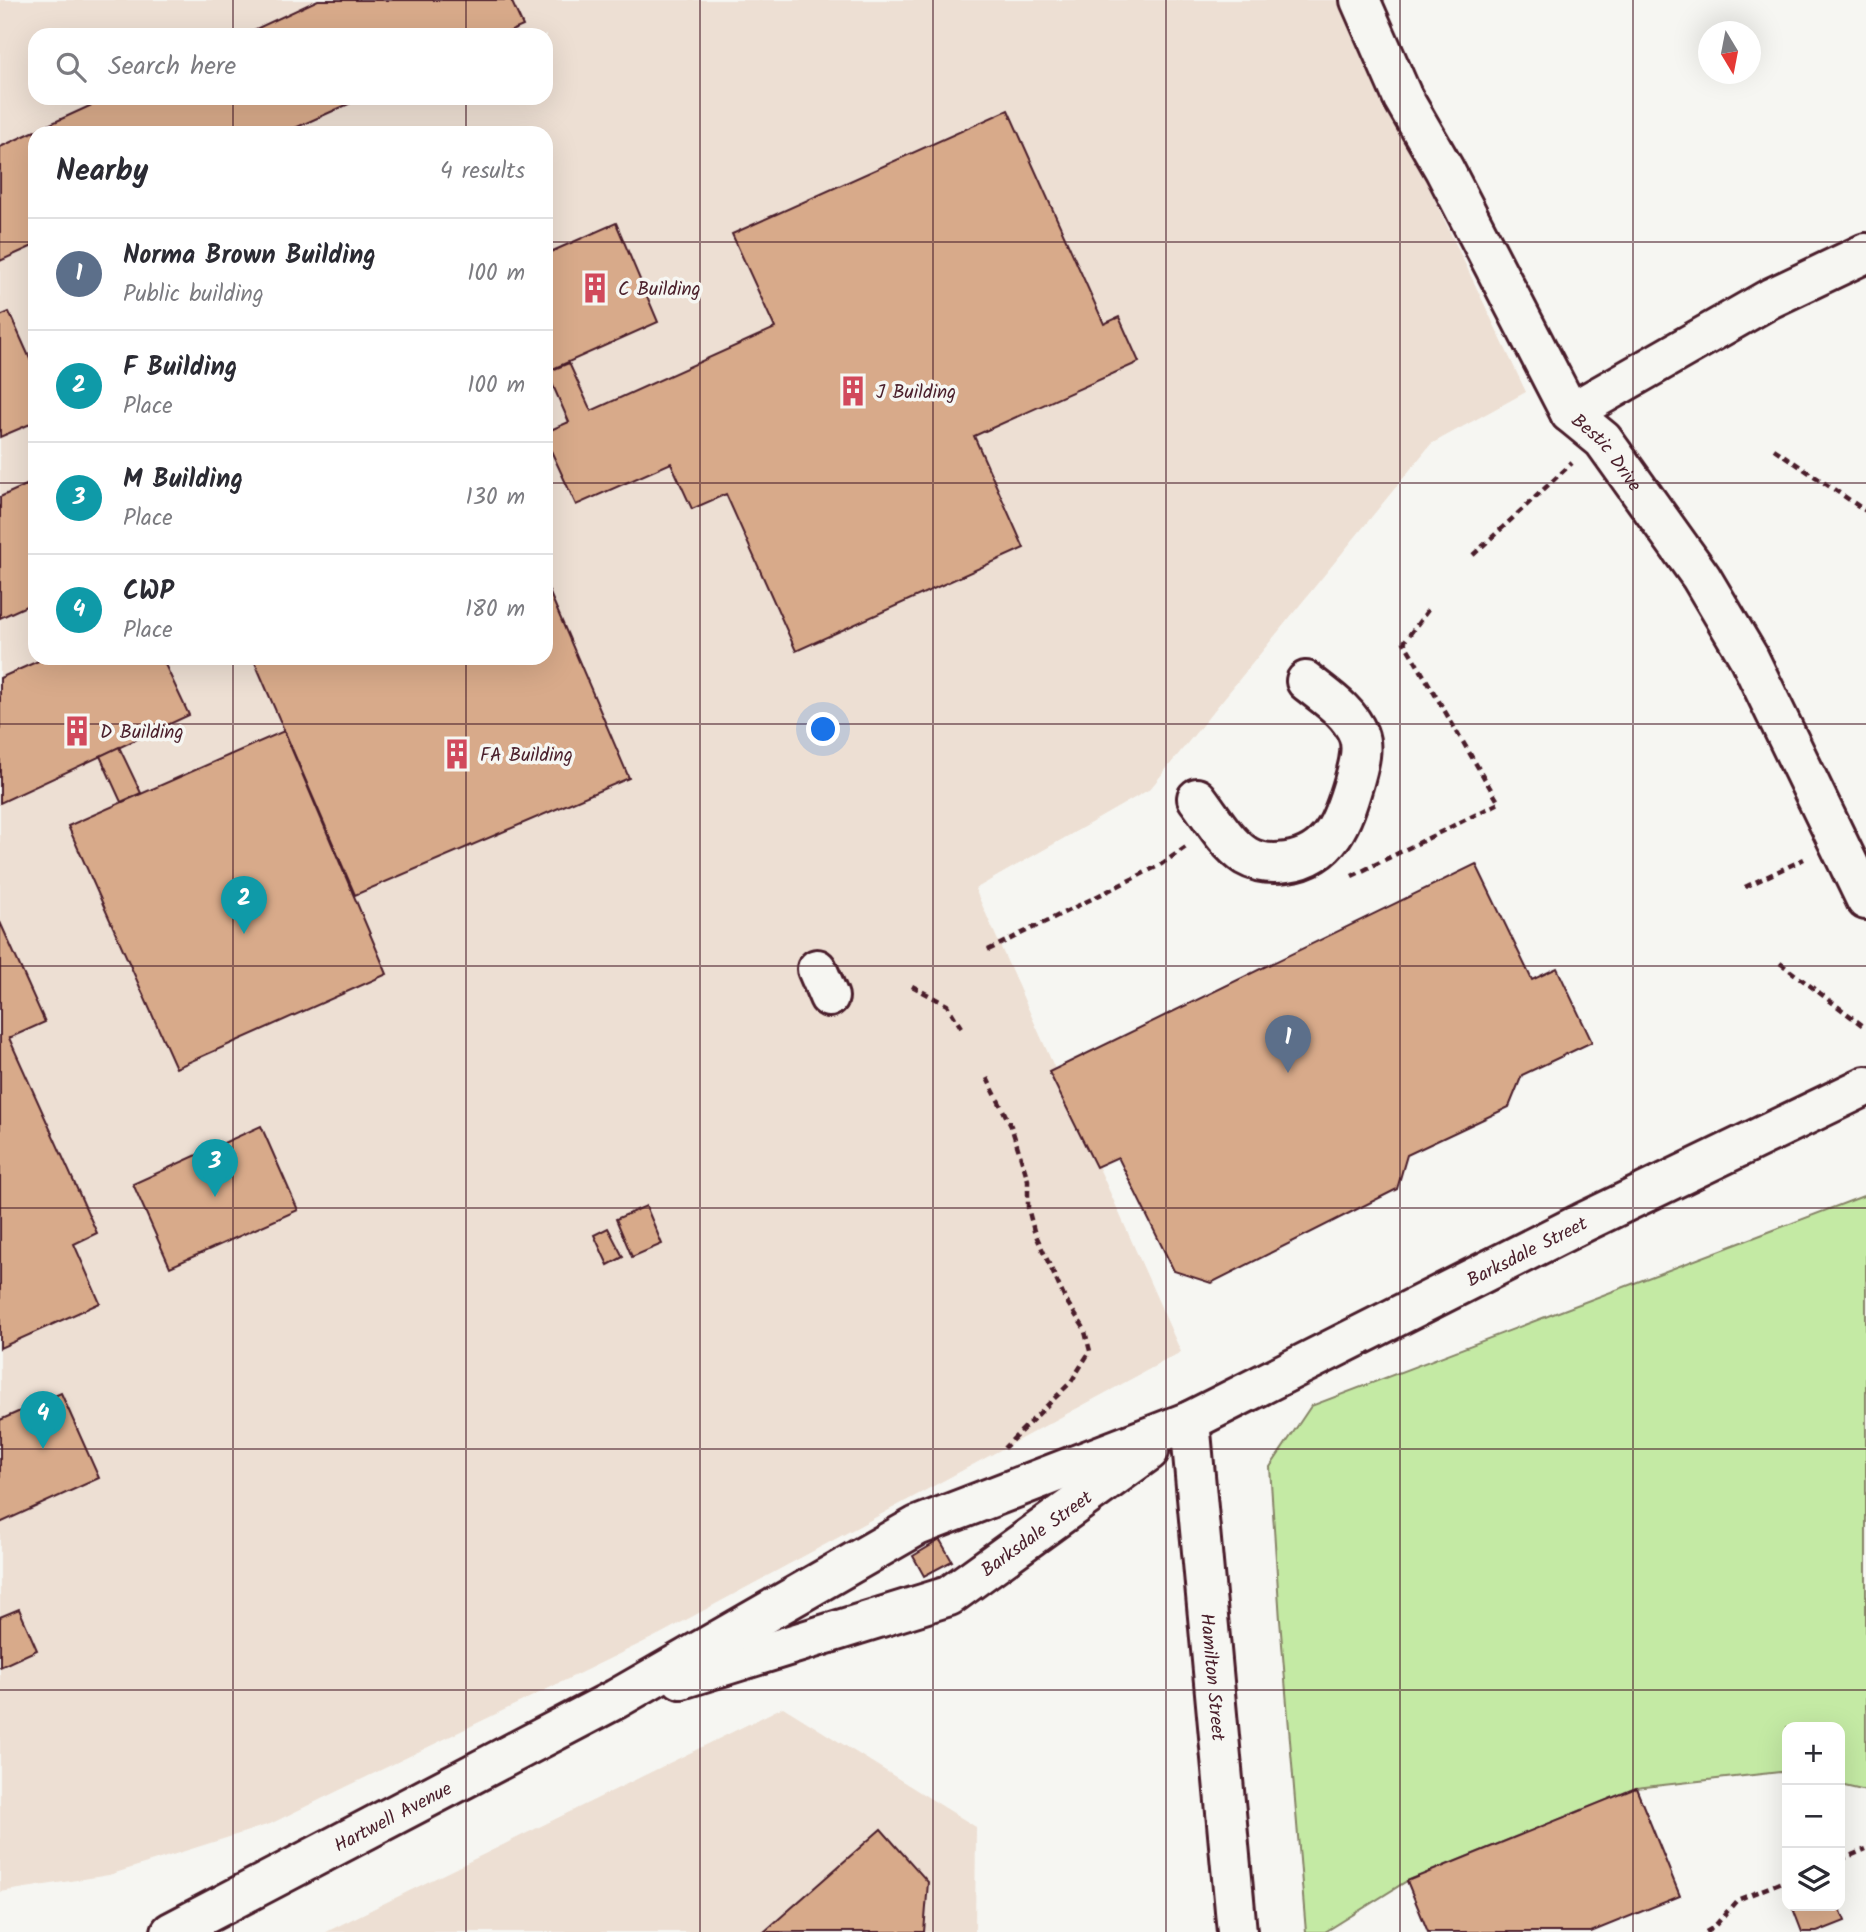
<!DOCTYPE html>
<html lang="en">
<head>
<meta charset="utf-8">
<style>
	body { margin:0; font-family:Kalam,sans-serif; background:#f7f7f7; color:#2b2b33 }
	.controls { position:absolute; right:21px; bottom:21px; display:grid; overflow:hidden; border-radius:14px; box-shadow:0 7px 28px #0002 }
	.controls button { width:63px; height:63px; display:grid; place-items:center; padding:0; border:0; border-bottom:2px solid #e1e1e2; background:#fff; color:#2b2b33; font:35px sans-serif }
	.compass { position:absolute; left:1698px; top:21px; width:63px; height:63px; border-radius:50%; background:#fff; box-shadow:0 7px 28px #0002; rotate:170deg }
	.you { position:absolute; left:824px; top:730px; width:24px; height:24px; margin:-18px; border:5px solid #fff; border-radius:50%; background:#1a73e8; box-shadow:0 0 0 10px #1a73e833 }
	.badge { display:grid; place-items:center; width:46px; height:46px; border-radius:50%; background:#d1495b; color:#fff; font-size:23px; font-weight:700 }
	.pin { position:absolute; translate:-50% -58px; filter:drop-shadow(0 2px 4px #0008) }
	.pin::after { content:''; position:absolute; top:37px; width:24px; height:21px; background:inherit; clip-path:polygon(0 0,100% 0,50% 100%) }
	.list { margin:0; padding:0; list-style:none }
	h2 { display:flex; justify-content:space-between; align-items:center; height:91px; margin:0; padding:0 28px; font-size:30px }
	h2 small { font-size:23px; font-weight:400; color:#7c7c81 }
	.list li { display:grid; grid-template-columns:46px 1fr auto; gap:21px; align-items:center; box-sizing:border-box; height:112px; padding:0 28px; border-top:2px solid #e1e1e2 }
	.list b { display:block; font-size:26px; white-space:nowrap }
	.list p { margin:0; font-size:23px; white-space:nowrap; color:#7c7c81 }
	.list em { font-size:23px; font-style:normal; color:#7c7c81 }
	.icon { flex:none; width:38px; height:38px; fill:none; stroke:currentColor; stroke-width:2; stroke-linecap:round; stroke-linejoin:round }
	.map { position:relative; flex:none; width:1866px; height:1932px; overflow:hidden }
	.search { position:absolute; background:#fff; box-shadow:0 7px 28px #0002; left:28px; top:28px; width:525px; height:77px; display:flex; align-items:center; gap:18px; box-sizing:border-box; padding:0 24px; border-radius:21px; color:#7c7c81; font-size:26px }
	.panel { position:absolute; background:#fff; box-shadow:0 7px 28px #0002; left:28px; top:126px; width:525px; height:539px; border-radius:21px }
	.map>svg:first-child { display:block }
	.built { fill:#eddfd3; fill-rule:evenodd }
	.green { fill:#c4eaa4; stroke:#878468; stroke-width:2 }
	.building { fill:#d8aa8a; stroke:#4a1f2b; stroke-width:2 }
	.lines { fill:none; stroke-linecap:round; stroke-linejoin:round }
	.minor-casing { stroke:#4a1f2b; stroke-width:44 }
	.path { stroke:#4a1f2b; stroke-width:4.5; stroke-dasharray:7 5; stroke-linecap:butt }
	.minor { stroke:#f6f6f2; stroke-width:38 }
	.grid { fill:none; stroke:#4a1f2b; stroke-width:2; stroke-opacity:0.55 }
	.labels { text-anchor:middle; stroke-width:7; stroke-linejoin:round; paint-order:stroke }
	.poi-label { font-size:19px; fill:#4a1f2b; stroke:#f6f6f2; text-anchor:start }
	.street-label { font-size:19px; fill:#4a1f2b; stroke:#f6f6f2 }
</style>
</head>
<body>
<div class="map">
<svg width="1866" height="1932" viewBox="0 0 1866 1932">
	<rect width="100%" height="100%" fill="#f6f6f2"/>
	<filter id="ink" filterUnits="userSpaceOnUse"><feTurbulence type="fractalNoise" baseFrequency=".0143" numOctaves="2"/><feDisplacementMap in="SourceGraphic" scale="14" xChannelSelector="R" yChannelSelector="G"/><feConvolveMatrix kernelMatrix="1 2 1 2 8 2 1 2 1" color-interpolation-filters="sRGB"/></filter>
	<g filter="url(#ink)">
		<g class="built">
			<path d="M 0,0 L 1340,0 L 1526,392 L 1431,444 L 1150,789 L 975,889 L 1181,1352 L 660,1634 L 270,1824 L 109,1875 L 0,1892 ZM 35,35 L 546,35 L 546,98 L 35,98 ZM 35,133 L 546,133 L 546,658 L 35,658 Z"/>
			<polygon points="783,1707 976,1827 975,1932 326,1932"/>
		</g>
		<polygon class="green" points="1866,1195 1866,1791 1840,1785 1840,1727 1787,1727 1787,1773 1780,1772 1636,1788 1407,1881 1325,1932 1306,1932 1280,1620 1270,1467 1311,1406"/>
		<g class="building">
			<polygon points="318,0 511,0 523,26 502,35 243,35"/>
			<polygon points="107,98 362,98 284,133 35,133 35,245 0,261 0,147"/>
			<polygon points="1008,110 1104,324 1119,317 1139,362 974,436 1024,548 796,651 726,494 692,509 671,463 576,505 546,440 546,432 569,422 547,372 569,363 591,411 775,328 732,234"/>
			<polygon points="616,223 658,322 546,372 546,254"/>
			<polygon points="9,312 35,370 35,422 0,437 0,316"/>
			<polygon points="35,481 35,602 0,618 0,497"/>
			<polygon points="546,584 629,778 355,895 253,658 546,658"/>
			<polygon points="35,602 35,622 28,605"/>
			<polygon points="45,658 162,658 189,715 0,803 0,678"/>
			<polygon points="284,731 387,974 176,1068 68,826"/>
			<polygon points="119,747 141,793 121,802 100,756"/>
			<polygon points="1476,864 1532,980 1557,968 1592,1042 1522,1075 1509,1107 1407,1155 1397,1189 1211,1283 1174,1271 1118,1157 1096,1167 1049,1072"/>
			<polygon points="0,922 45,1022 9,1038 97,1233 74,1244 100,1303 0,1348"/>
			<polygon points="261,1126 298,1210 170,1267 133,1184"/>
			<polygon points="646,1206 662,1244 632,1257 616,1219"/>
			<polygon points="608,1228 623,1257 608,1265 594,1235"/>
			<polygon points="61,1393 99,1478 0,1523 0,1420"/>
			<polygon points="940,1540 952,1561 924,1576 913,1556"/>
			<polygon points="19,1609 37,1650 0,1667 0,1617"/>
			<polygon points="1636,1788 1680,1896 1591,1932 1428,1932 1407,1881"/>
			<polygon points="881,1829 928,1882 924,1932 764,1932"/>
			<polygon points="1792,1906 1839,1906 1845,1921 1817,1932 1802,1932"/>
		</g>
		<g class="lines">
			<g class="minor-casing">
				<g id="minor">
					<path id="s1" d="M 1360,0 L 1403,98 L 1444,169 L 1570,413 L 1603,440 L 1701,577 L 1749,658 L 1866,900"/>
					<polyline points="1570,413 1771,298 1866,253"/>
					<path d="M 1197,798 C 1211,816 1226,843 1246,856 C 1258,863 1274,864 1287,862 C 1331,856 1343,820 1354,782 C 1358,767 1364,749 1358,734 C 1349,711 1324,696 1306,681"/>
					<polyline points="817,969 829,997"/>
					<path id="s2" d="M 1190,1421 L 1237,1932"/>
					<path id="s3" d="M 681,1679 L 949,1596 L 1149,1451"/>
					<path id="s4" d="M 171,1932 L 616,1699 L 917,1526 L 1190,1421 L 1584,1222 L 1866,1086"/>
				</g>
			</g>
			<g class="path">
				<polyline points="1774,449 1866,511"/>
				<polyline points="1473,555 1572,463"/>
				<polyline points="1352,876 1499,803 1404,642 1428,610"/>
				<polyline points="1745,887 1804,859"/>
				<polyline points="988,950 1124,883 1160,865 1186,847"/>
				<polyline points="1780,963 1866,1028"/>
				<polyline points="912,986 947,1005 962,1029"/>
				<polyline points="987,1078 1011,1126 1028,1180 1028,1208 1034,1231 1065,1299 1084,1328 1090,1351 1071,1382 1004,1448"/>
				<polyline points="1840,1860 1866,1849"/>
				<polyline points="1706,1932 1714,1927 1737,1900 1787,1880"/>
			</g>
			<use href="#minor" class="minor"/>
		</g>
	</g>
	<path class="grid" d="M 233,0 L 233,35M 466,0 L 466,35M 700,0 L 700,1932M 933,0 L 933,1932M 1166,0 L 1166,1932M 1400,0 L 1400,1932M 1633,0 L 1633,1932M 233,98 L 233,133M 466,98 L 466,133M 0,242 L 35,242M 546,242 L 1866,242M 0,483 L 35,483M 546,483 L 1866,483M 233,658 L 233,1932M 466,658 L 466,1932M 0,724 L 1866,724M 0,966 L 1866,966M 0,1208 L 1866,1208M 0,1449 L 1866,1449M 0,1690 L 1866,1690"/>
	<defs>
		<g id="building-bare" transform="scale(2.415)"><path d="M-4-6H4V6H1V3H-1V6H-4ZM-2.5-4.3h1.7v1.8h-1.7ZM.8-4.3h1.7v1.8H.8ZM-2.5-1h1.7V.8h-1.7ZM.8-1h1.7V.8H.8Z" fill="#d1495b" stroke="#f6f6f2" stroke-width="2.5" paint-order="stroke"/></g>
	</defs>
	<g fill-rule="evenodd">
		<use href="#building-bare" x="595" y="288"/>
		<use href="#building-bare" x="853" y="391"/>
		<use href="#building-bare" x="77" y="731"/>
		<use href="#building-bare" x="457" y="754"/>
	</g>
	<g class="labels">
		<g class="poi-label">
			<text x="618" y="295">C Building</text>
			<text x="876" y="398">J Building</text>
			<text x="100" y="738">D Building</text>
			<text x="480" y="761">FA Building</text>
		</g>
		<g class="street-label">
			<text dy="7" stroke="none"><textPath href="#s1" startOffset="518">Bestic Drive</textPath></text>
			<text dy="7" stroke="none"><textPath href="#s4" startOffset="1519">Barksdale Street</textPath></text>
			<text dy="7" stroke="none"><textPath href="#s3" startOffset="388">Barksdale Street</textPath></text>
			<text dy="7" stroke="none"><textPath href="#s2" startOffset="257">Hamilton Street</textPath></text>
			<text dy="7" stroke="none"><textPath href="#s4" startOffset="250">Hartwell Avenue</textPath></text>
		</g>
	</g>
</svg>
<div class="controls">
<button>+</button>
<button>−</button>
<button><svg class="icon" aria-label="layers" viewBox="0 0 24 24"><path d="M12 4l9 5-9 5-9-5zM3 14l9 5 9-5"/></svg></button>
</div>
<svg class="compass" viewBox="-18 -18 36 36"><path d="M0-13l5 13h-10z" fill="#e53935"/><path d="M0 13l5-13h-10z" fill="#7c7c81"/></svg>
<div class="you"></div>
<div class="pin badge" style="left:1288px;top:1073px;background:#5c6f8a">1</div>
<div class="pin badge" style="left:244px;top:934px;background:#0f9aa8">2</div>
<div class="pin badge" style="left:215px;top:1197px;background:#0f9aa8">3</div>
<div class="pin badge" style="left:43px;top:1449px;background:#0f9aa8">4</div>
<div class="search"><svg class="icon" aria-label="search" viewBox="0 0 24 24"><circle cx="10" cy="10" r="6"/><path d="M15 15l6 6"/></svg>Search here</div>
<section class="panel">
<h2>Nearby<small>4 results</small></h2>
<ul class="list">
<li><span class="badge" style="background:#5c6f8a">1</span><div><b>Norma Brown Building</b><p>Public building</p></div><em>100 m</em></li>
<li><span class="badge" style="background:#0f9aa8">2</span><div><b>F Building</b><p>Place</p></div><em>100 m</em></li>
<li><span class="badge" style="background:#0f9aa8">3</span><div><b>M Building</b><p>Place</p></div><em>130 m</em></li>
<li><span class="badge" style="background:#0f9aa8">4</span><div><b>CWP</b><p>Place</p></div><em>180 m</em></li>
</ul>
</section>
</div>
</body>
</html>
